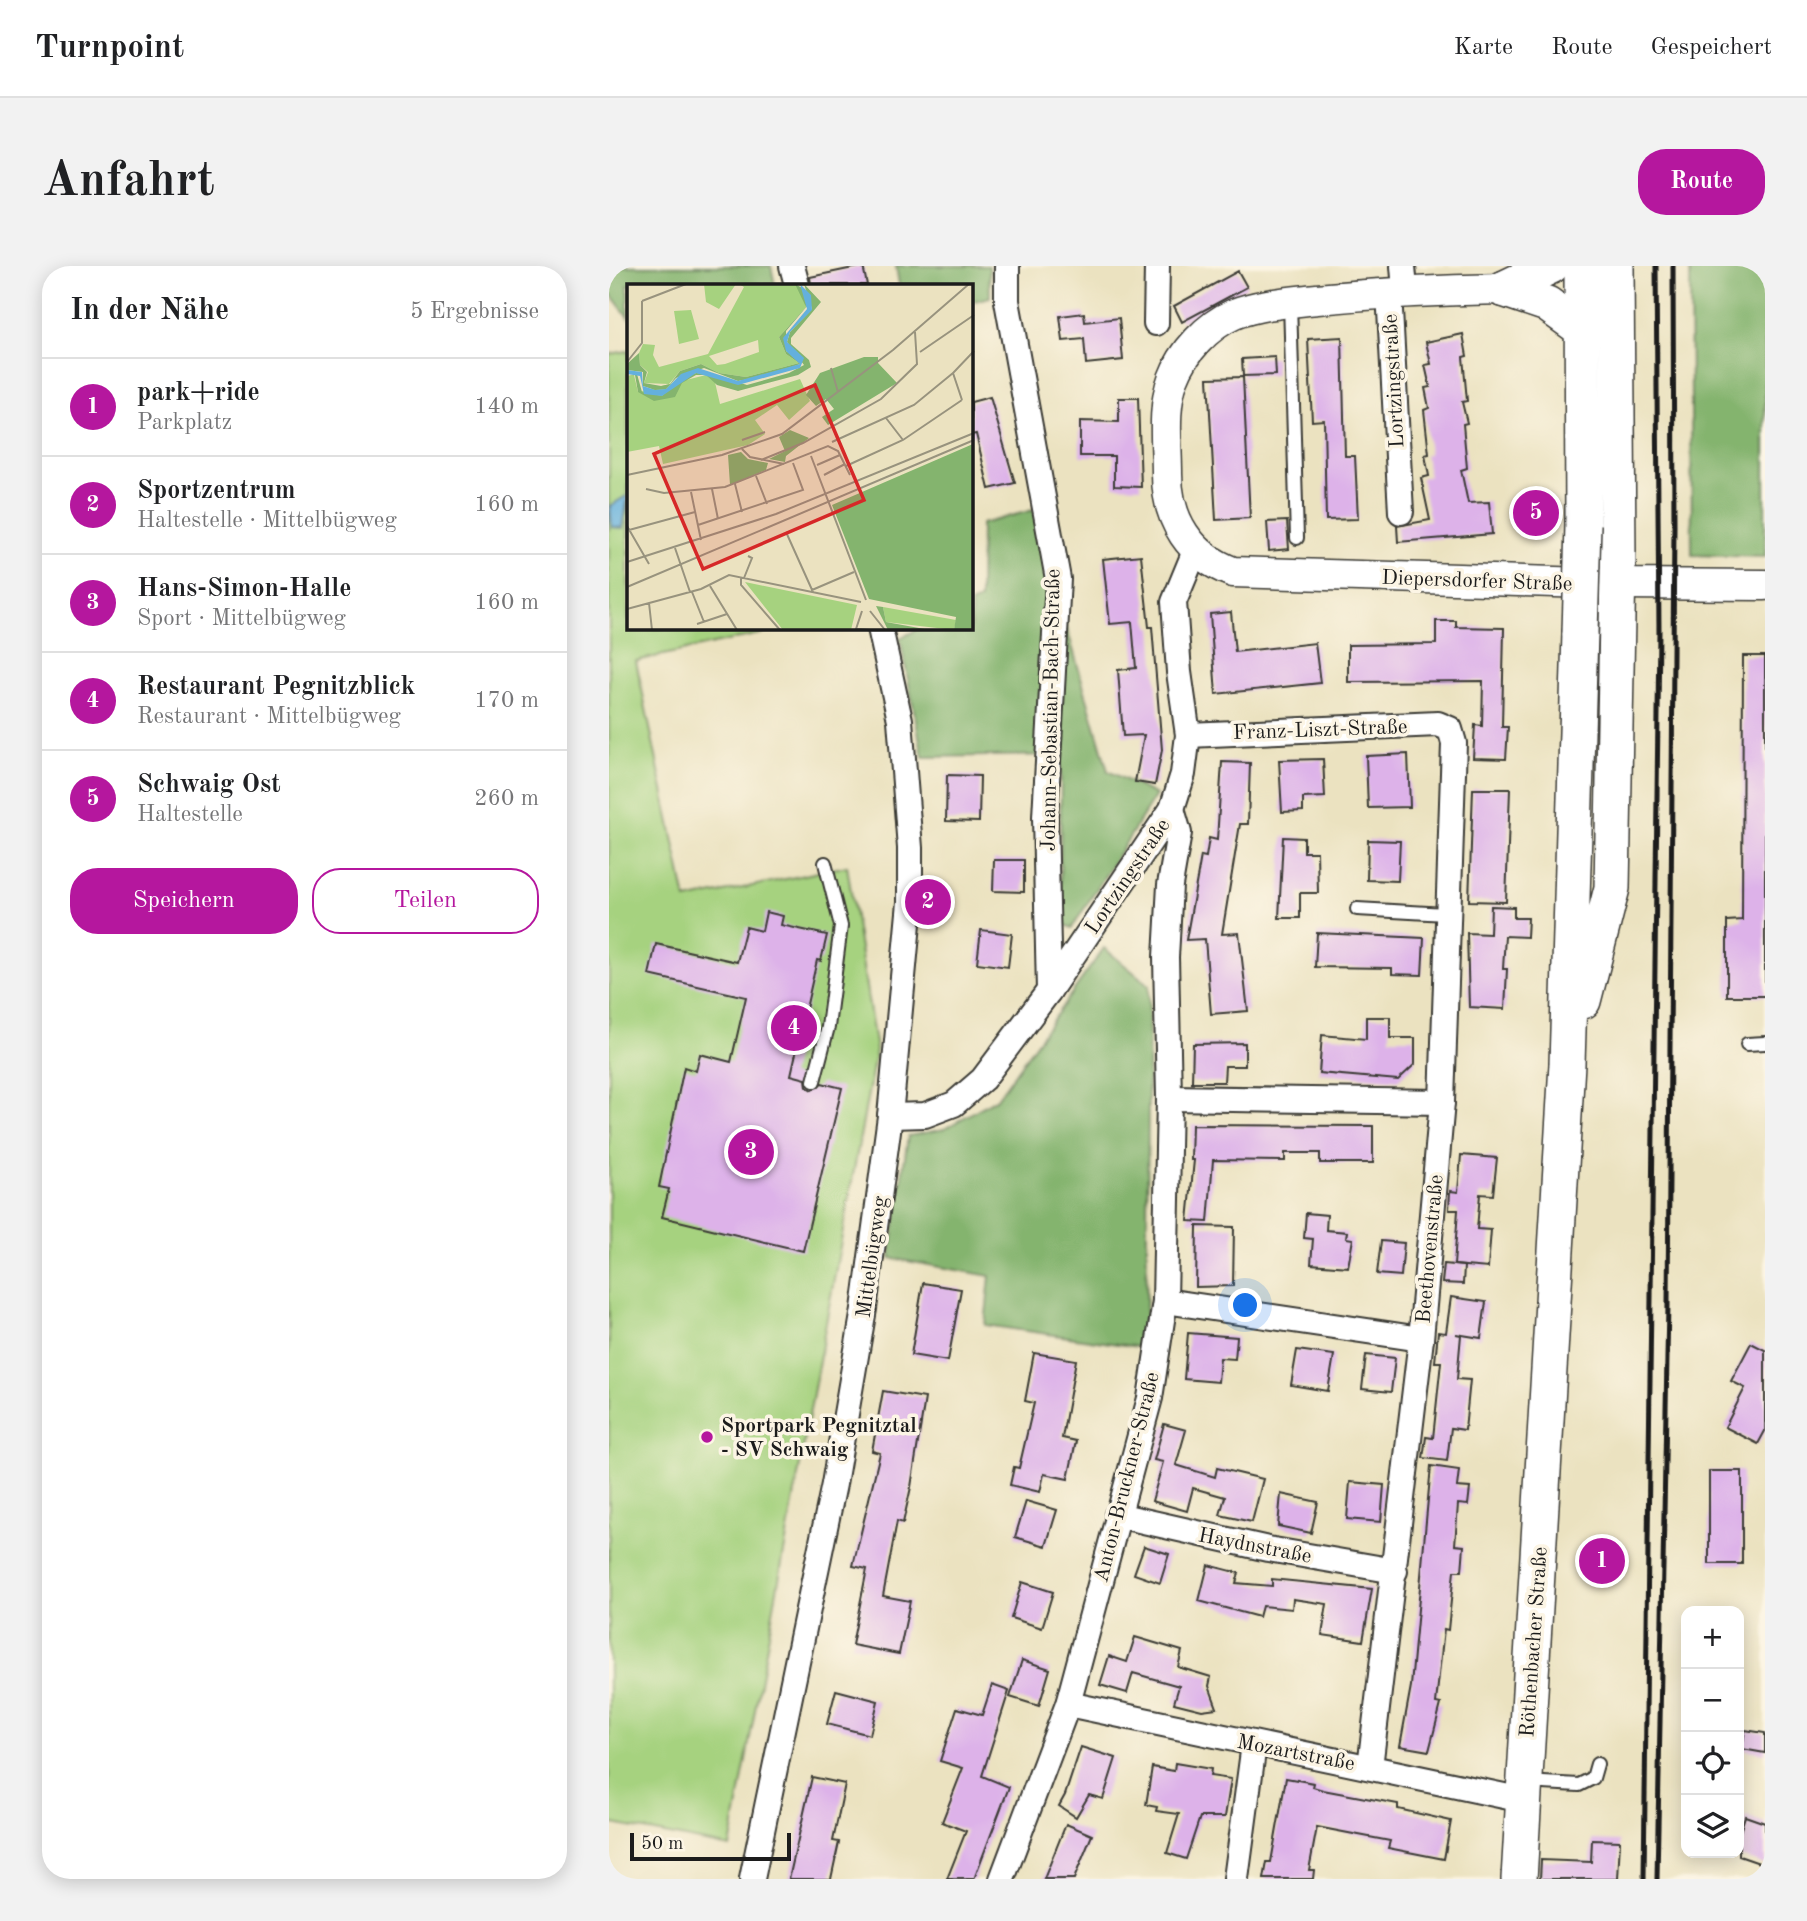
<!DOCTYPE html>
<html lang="de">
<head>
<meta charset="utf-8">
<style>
	body { margin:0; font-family:"Old Standard TT",serif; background:#f2f2f2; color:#202124 }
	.controls { position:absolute; right:21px; bottom:21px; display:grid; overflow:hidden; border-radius:14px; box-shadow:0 4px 18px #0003 }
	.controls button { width:63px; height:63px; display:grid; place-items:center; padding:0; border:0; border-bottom:2px solid #e0e0e0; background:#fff; color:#202124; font:35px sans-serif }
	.scale { position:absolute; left:21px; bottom:18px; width:161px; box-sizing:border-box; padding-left:7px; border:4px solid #1c1c1c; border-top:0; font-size:19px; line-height:24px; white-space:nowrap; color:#1c1c1c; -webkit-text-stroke:5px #fcf5e5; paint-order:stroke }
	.you { position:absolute; left:637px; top:1040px; width:24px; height:24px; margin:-18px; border:5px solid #fff; border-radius:50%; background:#1a73e8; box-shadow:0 0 0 10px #1a73e833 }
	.badge { display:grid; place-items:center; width:46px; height:46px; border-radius:50%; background:#b5179e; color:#fff; font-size:23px; font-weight:700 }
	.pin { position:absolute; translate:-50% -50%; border:4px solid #fff; box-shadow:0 2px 7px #0006 }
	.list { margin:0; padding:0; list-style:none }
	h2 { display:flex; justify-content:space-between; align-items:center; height:91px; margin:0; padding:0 28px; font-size:30px }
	h2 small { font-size:23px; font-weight:400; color:#757577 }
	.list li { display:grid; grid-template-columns:46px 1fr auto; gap:21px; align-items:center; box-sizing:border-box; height:98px; padding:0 28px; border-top:2px solid #e0e0e0 }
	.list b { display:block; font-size:26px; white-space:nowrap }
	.list p { margin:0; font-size:23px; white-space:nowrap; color:#757577 }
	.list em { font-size:23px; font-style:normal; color:#757577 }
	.actions { display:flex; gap:14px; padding:21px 28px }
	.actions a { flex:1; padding:16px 0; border:2px solid #b5179e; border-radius:28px; text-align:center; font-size:24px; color:#b5179e }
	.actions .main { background:#b5179e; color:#fff }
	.icon { flex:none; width:38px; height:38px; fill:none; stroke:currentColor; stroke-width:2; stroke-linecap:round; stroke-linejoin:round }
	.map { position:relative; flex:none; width:1156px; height:1613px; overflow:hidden; border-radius:28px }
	header { display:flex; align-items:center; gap:42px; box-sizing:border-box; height:98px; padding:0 35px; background:#fff; border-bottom:2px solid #e0e0e0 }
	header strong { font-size:33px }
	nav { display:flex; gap:38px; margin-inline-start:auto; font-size:24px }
	.intro { display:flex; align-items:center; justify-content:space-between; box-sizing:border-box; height:168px; padding:0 42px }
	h1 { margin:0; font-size:49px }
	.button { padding:18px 32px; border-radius:28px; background:#b5179e; color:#fff; font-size:24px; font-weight:700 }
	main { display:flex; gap:42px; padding:0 42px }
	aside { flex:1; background:#fff; border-radius:28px; box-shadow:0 4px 18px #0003 }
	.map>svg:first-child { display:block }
	.green { fill:#a6d27f; stroke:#61774e; stroke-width:2 }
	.forest { fill:#84b46e; stroke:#506845; stroke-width:2 }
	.water { fill:#64b0dd; stroke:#40667c; stroke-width:2 }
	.building { fill:#ddb2e9 }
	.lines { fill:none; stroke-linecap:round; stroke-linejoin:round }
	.service-casing { stroke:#3b3a35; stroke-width:16 }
	.minor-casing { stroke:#3b3a35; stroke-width:28 }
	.tertiary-casing { stroke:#3b3a35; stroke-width:33 }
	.secondary-casing { stroke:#3b3a35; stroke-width:38 }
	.service { stroke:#fff; stroke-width:12 }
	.minor { stroke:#fff; stroke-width:24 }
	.tertiary { stroke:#fff; stroke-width:30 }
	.secondary { stroke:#fff; stroke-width:35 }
	.rail { stroke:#1c1c1c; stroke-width:5 }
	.secondary-bridge-casing { stroke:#3b3a35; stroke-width:38; stroke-linecap:butt }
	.secondary-bridge { stroke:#fff; stroke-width:35 }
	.poi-dot { fill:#b5179e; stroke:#fcf5e5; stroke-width:2.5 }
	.labels { text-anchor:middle; stroke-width:7; stroke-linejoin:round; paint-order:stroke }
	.street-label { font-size:21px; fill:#1c1c1c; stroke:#fcf5e5 }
	.poi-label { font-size:21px; font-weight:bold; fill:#1c1c1c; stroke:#fcf5e5; text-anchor:start }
	.inset-road { fill:none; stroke:#98937e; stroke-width:2 }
	.view { fill:#d62828; fill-opacity:0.15; stroke:#d62828; stroke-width:3.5 }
	.inset-edge { fill:none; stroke:#1c1c1c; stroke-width:3.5 }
</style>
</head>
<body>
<header>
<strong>Turnpoint</strong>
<nav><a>Karte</a><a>Route</a><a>Gespeichert</a></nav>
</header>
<div class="intro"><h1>Anfahrt</h1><a class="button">Route</a></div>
<main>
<aside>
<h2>In der Nähe<small>5 Ergebnisse</small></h2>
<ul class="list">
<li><span class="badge">1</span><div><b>park+ride</b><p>Parkplatz</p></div><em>140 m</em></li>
<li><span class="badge">2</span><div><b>Sportzentrum</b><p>Haltestelle · Mittelbügweg</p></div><em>160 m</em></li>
<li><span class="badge">3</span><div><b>Hans-Simon-Halle</b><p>Sport · Mittelbügweg</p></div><em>160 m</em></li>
<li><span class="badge">4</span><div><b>Restaurant Pegnitzblick</b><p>Restaurant · Mittelbügweg</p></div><em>170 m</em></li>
<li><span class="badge">5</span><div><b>Schwaig Ost</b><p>Haltestelle</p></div><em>260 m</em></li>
</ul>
<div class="actions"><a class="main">Speichern</a><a>Teilen</a></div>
</aside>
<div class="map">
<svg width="1156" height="1613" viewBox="0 0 1156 1613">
	<rect width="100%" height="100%" fill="#fcf5e5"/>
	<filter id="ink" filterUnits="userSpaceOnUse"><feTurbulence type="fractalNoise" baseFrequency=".0143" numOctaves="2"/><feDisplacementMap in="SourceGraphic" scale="14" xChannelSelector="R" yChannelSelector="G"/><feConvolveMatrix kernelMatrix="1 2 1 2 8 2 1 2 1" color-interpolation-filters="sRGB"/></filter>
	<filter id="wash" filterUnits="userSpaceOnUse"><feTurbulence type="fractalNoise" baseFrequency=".00686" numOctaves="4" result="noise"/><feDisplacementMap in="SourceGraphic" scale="28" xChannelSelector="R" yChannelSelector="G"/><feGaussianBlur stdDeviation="1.57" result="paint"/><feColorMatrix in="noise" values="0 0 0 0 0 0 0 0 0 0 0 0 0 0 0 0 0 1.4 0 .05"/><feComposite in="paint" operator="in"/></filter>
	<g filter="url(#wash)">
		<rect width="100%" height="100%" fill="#ebe2c0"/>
		<polygon class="green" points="19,85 19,362 177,362 27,395 77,634 238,600 267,784 121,1581 0,1557 0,88"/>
		<g class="forest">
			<polygon points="0,0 162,0 166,19 19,19 19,51 0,26"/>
			<polygon points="287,0 380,0 381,31 362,36 362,19 290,19"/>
			<polygon points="1081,0 1156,0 1156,291 1083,289"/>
			<polygon points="424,244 499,505 547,529 463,662 451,657 452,489 314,491 291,372 311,362 362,362 362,338 371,334 372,258"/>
			<polygon points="495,682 540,719 537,1082 376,1059 381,1010 281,992 299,870 335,863 388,832"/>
		</g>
		<polygon class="water" points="19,229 14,262 3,261 1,240"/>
		<g id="blocks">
			<g class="building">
				<polygon points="254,0 258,19 202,19 201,11"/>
				<polygon points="629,5 638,21 573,56 565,40"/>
				<polygon points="475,47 476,56 510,52 514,94 477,98 475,73 454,75 451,50"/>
				<polygon points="854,68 858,90 854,91 858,135 853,136 858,157 854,158 858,202 852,204 859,237 880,236 883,268 789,276 788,260 821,254 812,212 820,210 816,189 820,188 815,144 820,142 816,122 821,121 816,99 822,98 817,76"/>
				<polygon points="733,71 736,190 746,190 749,253 717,254 715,154 703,155 699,73"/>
				<polygon points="666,91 667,109 634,110 633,93"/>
				<polygon points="634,111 641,252 607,254 599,112"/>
				<polygon points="381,131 406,217 380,223 367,168 362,169 362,136"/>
				<polygon points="510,132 529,132 532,221 505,220 505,190 471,190 471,155 510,156"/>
				<polygon points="678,255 680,283 660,285 658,256"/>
				<polygon points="532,289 540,361 543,361 553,484 546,519 526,516 535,469 514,470 509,404 527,402 523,356 501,358 494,293"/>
				<polygon points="622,346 626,386 706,377 711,417 607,428 601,348"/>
				<polygon points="827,355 847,355 847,361 895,362 893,461 899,461 897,493 864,492 866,459 873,460 874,415 739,416 739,379 827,378"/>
				<polygon points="1134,390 1156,390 1156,730 1118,730 1118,655 1133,654"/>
				<polygon points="799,488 801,541 759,542 757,490"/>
				<polygon points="714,493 716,531 694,532 694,545 673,546 670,494"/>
				<polygon points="613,496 641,497 639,558 631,558 613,668 630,667 639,745 602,748 596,673 577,674 592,590 597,591 600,572 608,574"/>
				<polygon points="338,509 371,510 370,556 337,555"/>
				<polygon points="864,523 901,523 897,636 860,635"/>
				<polygon points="674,571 695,572 695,586 708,586 709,627 691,627 691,652 670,652"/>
				<polygon points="759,574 791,575 789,615 758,614"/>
				<polygon points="385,594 415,594 415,626 384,625"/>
				<polygon points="882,640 905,641 905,652 919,652 918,671 896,670 894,703 898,703 896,743 860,741 858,667 881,668"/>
				<polygon points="157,646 174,650 172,659 218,669 212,695 208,694 182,809 197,813 198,821 203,824 213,817 233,822 194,985 53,951 60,923 50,921 75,801 87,805 91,788 122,796 137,731 40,709 47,678 128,696 137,661 153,665"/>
				<polygon points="372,664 403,668 399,701 368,697"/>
				<polygon points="708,667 815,672 813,709 783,708 783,702 706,701"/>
				<polygon points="757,751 781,751 781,772 806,772 806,798 789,814 710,807 713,769 757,773"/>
				<polygon points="636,777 636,800 616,800 615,816 583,816 584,778"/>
				<polygon points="583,859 764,860 764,897 711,897 711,887 676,887 676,895 604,894 599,956 579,955 585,894 582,894"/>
				<polygon points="852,889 888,892 884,929 871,928 868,963 882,964 879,1002 845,999 849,944 840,944 841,925 849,926"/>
				<polygon points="697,947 718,949 717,964 738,966 737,972 744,973 739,1001 702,998 704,973 695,972"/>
				<polygon points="588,960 625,961 624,1020 587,1021"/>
				<polygon points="772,975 795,977 792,1010 768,1008"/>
				<polygon points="835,998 855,1000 854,1018 833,1017"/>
				<polygon points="314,1017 352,1023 339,1095 302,1089"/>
				<polygon points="842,1031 877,1036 872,1072 847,1068 852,1069 848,1113 861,1114 856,1164 842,1162 838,1195 814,1192 817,1171 824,1172 832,1096 826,1096 829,1066 837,1067"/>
				<polygon points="579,1067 628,1071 626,1093 611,1092 609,1116 575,1113"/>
				<polygon points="1142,1077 1156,1084 1156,1165 1149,1178 1116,1161 1136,1122 1122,1115"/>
				<polygon points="688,1084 725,1089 719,1125 682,1119"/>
				<polygon points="425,1087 467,1094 453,1172 467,1175 459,1213 435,1208 431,1226 401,1219 405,1201 410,1202 425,1137 416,1135"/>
				<polygon points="757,1089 786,1092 782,1126 753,1123"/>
				<polygon points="274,1125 316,1132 302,1221 294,1257 288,1255 274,1330 301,1335 290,1388 243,1379 258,1303 244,1300 271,1187 263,1185"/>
				<polygon points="555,1158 577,1164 567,1199 606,1211 608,1202 654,1213 643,1256 611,1249 616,1231 584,1222 578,1245 543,1235 554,1196 545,1194"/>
				<polygon points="822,1200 850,1204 848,1221 861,1222 859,1239 849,1238 846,1279 855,1280 853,1305 845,1305 839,1364 835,1363 827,1437 832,1438 820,1485 791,1480 802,1420"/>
				<rect x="1100" y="1205" width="33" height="93"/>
				<polygon points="741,1216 775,1219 772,1256 738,1253"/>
				<polygon points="672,1228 709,1236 702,1267 669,1260"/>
				<polygon points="417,1235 448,1244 437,1280 406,1271"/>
				<polygon points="535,1280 560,1288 551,1317 525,1308"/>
				<polygon points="599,1299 630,1307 627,1317 663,1320 663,1313 763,1323 754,1375 713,1369 718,1338 684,1333 683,1343 653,1340 650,1351 590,1335"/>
				<polygon points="413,1316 444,1326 433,1362 402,1352"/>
				<polygon points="526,1371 573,1385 569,1401 602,1411 600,1420 608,1442 593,1444 565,1437 570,1420 524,1407 518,1427 491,1419 500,1390 518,1396"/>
				<polygon points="413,1394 441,1403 430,1440 401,1431"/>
				<polygon points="383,1419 400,1425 373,1510 400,1521 365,1613 338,1613 357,1565 333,1556 354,1502 331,1495 348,1442 373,1449"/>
				<polygon points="227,1424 269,1435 261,1469 218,1458"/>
				<polygon points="1136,1464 1156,1467 1156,1487 1133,1483"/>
				<polygon points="472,1481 507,1492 494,1533 480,1529 467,1551 450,1540 456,1529"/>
				<polygon points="566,1497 602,1503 601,1510 622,1513 616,1551 591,1551 577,1593 558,1587 570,1548 547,1545 548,1541 537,1539 543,1501 565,1505"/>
				<polygon points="203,1511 236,1518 224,1575 230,1576 222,1613 180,1613"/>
				<polygon points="677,1512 705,1517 704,1521 714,1524 789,1538 789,1543 842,1555 835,1593 779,1582 781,1575 708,1561 700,1604 705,1604 704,1613 655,1613 658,1596 662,1596"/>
				<polygon points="1136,1550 1156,1557 1156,1599 1130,1590 1130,1569"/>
				<polygon points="457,1558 483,1569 465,1613 435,1613"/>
				<polygon points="983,1574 1011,1575 1009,1613 931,1613 932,1594 982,1596"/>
			</g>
		</g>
	</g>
	<g filter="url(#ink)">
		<use href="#blocks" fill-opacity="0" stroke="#3b3a35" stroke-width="2"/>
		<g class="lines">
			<g class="service-casing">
				<g id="service">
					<polyline points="681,37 688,272"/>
					<polyline points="748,643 837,648"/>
					<polyline points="1138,778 1156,777"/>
					<polyline points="205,815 219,761 232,660 216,597"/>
					<polyline points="916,1516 970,1519 984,1512 988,1498"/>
				</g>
			</g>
			<g class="minor-casing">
				<g id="minor">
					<polyline points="183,0 188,19"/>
					<polyline points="398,0 398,35 449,313 436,551 440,725"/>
					<polyline points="794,0 796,24"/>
					<polyline points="780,26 792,246"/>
					<polyline points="547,57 548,0"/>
					<polyline points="579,469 829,458 841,463 845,477 833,836 812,1073 761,1501"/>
					<polyline points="560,832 833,836"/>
					<polyline points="281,850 316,849 345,838 374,813 440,725 563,543 574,508 579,469 570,406 565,336 586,285"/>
					<polyline points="556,1035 812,1073"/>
					<polyline points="508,1249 659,1283 786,1305"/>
					<polyline points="459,1438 914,1534"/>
					<polyline points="143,1613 225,1218 255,1043 281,850 301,636 301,582 291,454 271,362"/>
					<polyline points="393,1613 459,1438 541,1132 556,1035 560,832 557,691 561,619 570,567 563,543"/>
					<polyline points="627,1613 645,1478"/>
				</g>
			</g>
			<g class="tertiary-casing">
				<path id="tertiary" d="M 894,23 C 832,24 771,27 708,33 C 681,36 650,38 625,48 C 598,60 574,86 564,113 C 553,143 558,177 558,208 C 558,254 581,290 624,306 L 1009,318 L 1156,319"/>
			</g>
			<g class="secondary-casing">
				<g id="secondary">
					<polyline points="973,0 974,258"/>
					<polyline points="894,23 938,38 974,64"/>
					<polyline points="894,23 942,0"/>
					<polyline points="974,735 1003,622 1009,297 1007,0"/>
					<polyline points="910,1613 958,798 971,367"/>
				</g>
			</g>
			<use href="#service" class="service"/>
			<use href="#minor" class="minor"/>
			<use href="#tertiary" class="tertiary"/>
			<use href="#secondary" class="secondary"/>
			<g class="rail">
				<polyline points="1035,1613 1050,364 1047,0"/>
				<polyline points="1048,1613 1059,1039 1065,260 1064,0"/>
			</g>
			<g class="secondary-bridge-casing">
				<polyline id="secondary-bridge" points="971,367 974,258"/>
			</g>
			<use href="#secondary-bridge" class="secondary-bridge"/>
		</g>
	</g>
	<circle class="poi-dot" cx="98" cy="1171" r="7"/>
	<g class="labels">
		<g class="street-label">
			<text transform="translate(784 115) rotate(-93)" y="7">Lortzingstraße</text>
			<text transform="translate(868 314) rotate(2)" y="7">Diepersdorfer Straße</text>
			<text transform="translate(441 444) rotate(-89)" y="7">Johann-Sebastian-Bach-Straße</text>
			<text transform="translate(711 463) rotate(-2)" y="7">Franz-Liszt-Straße</text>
			<text transform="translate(518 610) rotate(-56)" y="7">Lortzingstraße</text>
			<text transform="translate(820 983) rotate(-85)" y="7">Beethovenstraße</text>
			<text transform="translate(262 991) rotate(-82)" y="7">Mittelbügweg</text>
			<text transform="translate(517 1211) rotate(-76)" y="7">Anton-Bruckner-Straße</text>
			<text transform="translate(646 1279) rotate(11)" y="7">Haydnstraße</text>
			<text transform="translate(924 1376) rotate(-86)" y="7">Röthenbacher Straße</text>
			<text transform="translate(687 1486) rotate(11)" y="7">Mozartstraße</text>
		</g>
		<g class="poi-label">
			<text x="112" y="1166">Sportpark Pegnitztal<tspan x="112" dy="24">- SV Schwaig</tspan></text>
		</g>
	</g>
	<g transform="translate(18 18)">
		<rect width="346" height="346" fill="#ebe2c0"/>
		<path d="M 77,0 L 109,0 L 92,25 L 79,18 ZM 112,0 L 168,0 L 175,9 L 179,23 L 152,53 L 159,70 L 172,79 L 119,93 L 92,89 L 74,80 L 53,87 L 42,100 L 17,99 L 21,88 L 13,81 L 12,69 L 16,60 L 28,61 L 26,71 L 32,83 L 81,70 L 117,3 ZM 131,56 L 132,68 L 98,80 L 90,81 L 82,72 ZM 64,26 L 72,55 L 52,60 L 47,27 ZM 7,91 L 11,108 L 79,91 L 87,94 L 93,120 L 173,95 L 183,117 L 162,136 L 150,121 L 128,136 L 138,150 L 121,161 L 36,180 L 32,162 L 0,168 L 0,92 ZM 118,298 L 230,321 L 224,346 L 156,346 ZM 256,323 L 329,336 L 327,346 L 259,338 Z" fill="#a6d27f" fill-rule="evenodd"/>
		<path d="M 168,0 L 177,5 L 181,21 L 159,47 L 159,67 L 171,75 L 173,80 L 144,91 L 111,97 L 77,84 L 49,94 L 39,105 L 28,106 L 16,102 L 16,88 L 0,86 L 0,80 L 12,69 L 13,81 L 20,88 L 17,99 L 34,102 L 43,100 L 53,87 L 74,80 L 92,89 L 119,93 L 172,79 L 159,70 L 152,53 L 179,23 ZM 177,0 L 194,18 L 164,54 L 164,60 L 182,76 L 184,83 L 171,91 L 111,107 L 90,101 L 79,91 L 69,91 L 55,99 L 48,113 L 27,117 L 11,108 L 8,91 L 0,92 L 10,90 L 15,108 L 35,112 L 56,94 L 69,89 L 84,90 L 120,101 L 162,89 L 177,81 L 160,58 L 163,48 L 185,25 ZM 237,73 L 251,73 L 251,79 L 270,99 L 201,141 L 195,133 L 207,125 L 199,115 L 189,122 L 179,111 L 193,89 ZM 163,146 L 182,154 L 159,172 L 158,178 L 142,175 L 158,167 L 152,153 ZM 346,160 L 346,346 L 327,346 L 329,333 L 242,315 L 205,221 ZM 114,168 L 121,175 L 141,179 L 139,186 L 103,201 L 101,171 ZM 249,322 L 256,323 L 259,338 L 303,346 L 261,346 Z" fill="#84b46e"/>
		<path d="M 173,0 L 184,11 L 185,26 L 163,48 L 160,58 L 177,74 L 173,84 L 111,101 L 69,89 L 35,112 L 17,110 L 13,92 L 0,90 L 0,86 L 15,88 L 16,102 L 28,106 L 39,105 L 54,90 L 71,84 L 111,97 L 173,80 L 159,67 L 156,54 L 180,25 Z" fill="#64b0dd"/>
		<path class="inset-road" d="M 15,17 L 59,0M 293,68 L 347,31M 0,78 L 15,59 L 15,17M 204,84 L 211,108M 335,116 L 326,89 L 347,67M 259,134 L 276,156M 115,156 L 138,148M 205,158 L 287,121 L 326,89M 115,165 L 123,173 L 157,180M 184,172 L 239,316M 134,176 L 176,159 L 254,115 L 290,80 L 288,48M 190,181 L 213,171M 219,182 L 276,156 L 335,116M 0,191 L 95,171 L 155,150 L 266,66 L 342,0M 197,191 L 218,180M 129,192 L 140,220M 108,200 L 115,228M 19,205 L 37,209 L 98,203 L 201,162 L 211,167 L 223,191M 85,205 L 91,235M 64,208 L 74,256M 71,241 L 176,206 L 166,179M 0,242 L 22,280M 2,246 L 68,228M 159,248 L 186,308M 48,264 L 63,308M 0,278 L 149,230 L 347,149M 114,294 L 114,301 L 153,346M 117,294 L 125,274 L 121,272M 83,302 L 110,346M 0,303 L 347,156M 185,306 L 227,288M 65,308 L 77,338M 22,319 L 25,346M 0,325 L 74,305 L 102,291 L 234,318M 235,327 L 229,345 L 243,346M 243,327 L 258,346M 70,340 L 100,330"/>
		<path class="view" d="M 188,101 L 237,216 L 76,285 L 27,170 Z"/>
		<rect width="346" height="346" class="inset-edge"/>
	</g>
</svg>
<div class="controls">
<button>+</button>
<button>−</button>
<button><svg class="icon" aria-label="locate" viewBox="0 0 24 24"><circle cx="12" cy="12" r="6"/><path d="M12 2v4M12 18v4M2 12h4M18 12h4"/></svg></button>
<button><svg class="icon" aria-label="layers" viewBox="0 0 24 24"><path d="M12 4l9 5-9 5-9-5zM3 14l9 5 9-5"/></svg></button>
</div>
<div class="scale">50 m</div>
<div class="you"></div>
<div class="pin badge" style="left:993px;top:1295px">1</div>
<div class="pin badge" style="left:319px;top:636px">2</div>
<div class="pin badge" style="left:142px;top:886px">3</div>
<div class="pin badge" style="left:185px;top:762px">4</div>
<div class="pin badge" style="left:927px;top:247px">5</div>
</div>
</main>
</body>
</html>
